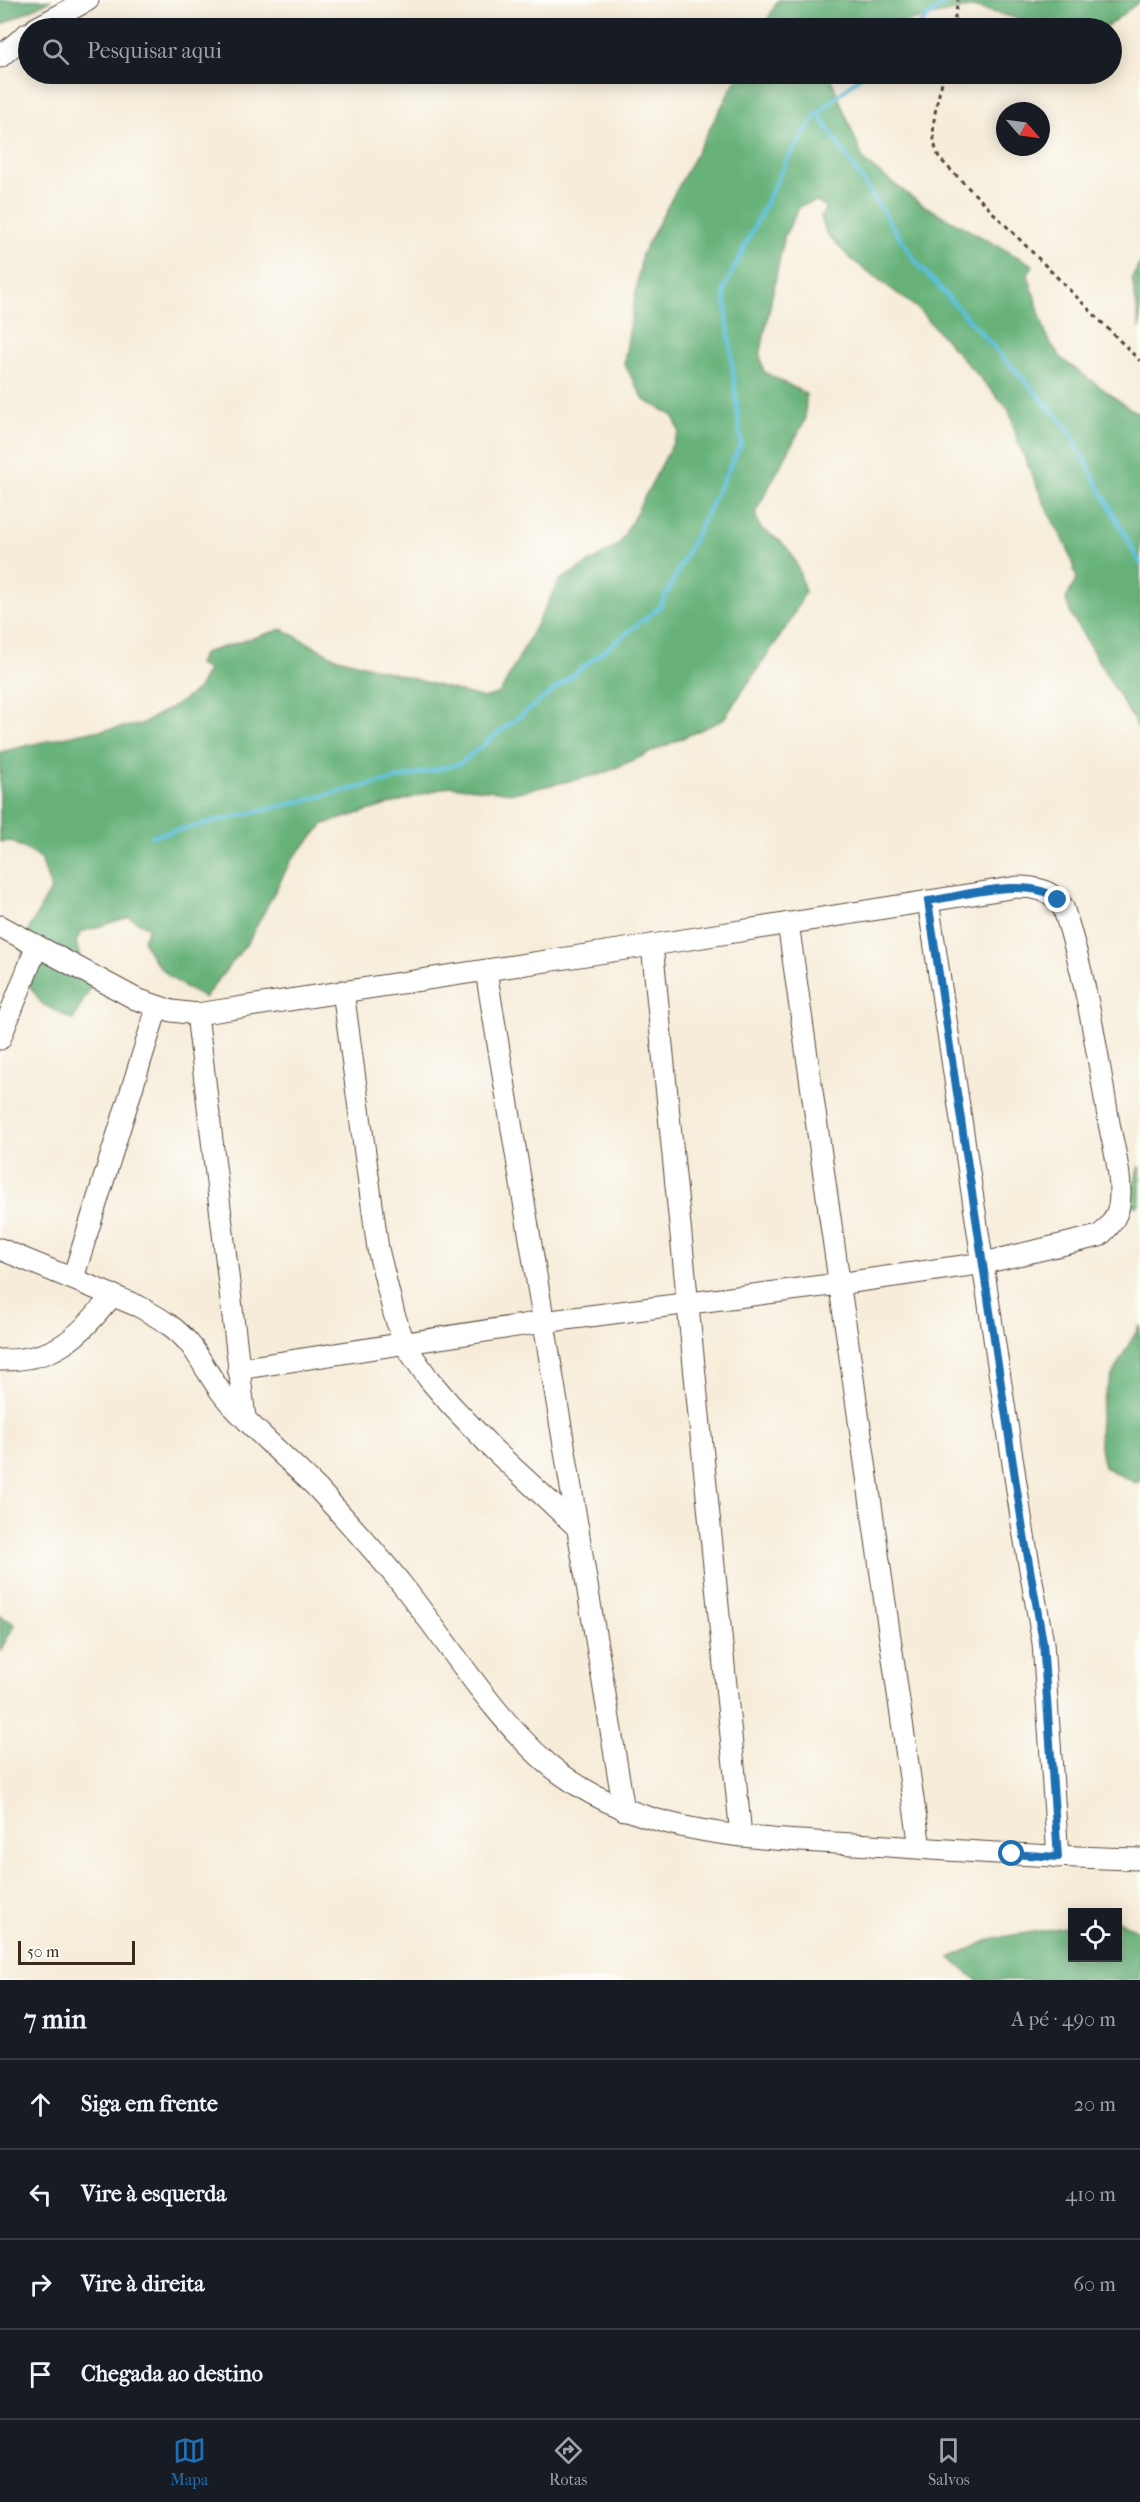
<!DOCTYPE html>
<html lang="pt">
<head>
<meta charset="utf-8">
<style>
	body { margin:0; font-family:"IM FELL French Canon",serif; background:#20242c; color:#f1f3f6 }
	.controls { position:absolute; right:18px; bottom:18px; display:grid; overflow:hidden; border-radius:0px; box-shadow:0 3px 15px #0003 }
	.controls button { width:54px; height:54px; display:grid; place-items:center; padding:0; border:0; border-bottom:2px solid #363941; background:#171b24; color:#f1f3f6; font:30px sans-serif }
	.compass { position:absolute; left:996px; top:102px; width:54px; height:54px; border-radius:50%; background:#171b24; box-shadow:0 3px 15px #0003; rotate:118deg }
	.scale { position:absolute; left:18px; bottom:15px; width:117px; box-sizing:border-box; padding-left:6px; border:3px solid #3b2a1e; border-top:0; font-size:16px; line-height:21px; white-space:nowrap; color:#3b2a1e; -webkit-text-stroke:4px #fdfcf7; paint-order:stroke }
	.stop { position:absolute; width:18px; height:18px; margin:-14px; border:4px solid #1f6fb2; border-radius:50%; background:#fff }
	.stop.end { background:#1f6fb2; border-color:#fff; box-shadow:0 2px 6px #0008 }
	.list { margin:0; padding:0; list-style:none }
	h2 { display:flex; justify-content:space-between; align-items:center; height:78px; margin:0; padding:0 24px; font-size:26px }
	h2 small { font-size:20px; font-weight:400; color:#9ea1a6 }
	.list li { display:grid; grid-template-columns:39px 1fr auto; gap:18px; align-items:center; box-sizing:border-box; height:90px; padding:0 24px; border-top:2px solid #363941 }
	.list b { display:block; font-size:22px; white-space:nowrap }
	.list em { font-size:20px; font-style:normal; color:#9ea1a6 }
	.icon { flex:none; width:33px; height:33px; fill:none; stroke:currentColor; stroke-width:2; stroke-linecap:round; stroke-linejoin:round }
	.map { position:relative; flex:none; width:1140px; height:1980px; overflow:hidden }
	.search { position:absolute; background:#171b24; box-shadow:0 3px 15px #0003; left:18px; right:18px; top:18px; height:66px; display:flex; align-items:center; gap:15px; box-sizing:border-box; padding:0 21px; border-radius:33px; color:#9ea1a6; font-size:22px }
	.sheet { height:438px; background:#171b24 }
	nav { display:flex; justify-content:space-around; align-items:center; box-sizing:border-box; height:84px; border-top:2px solid #363941; background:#171b24; font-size:16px; color:#9ea1a6 }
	nav a { display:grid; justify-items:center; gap:3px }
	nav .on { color:#1f6fb2 }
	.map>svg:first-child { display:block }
	.forest { fill:#68b27a; stroke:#526e4c; stroke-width:1.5 }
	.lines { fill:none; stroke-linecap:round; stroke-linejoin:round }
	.stream { stroke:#5cbfda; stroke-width:4.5 }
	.minor-casing { stroke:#57473a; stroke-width:23 }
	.path { stroke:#57473a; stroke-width:3; stroke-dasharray:4.5 4.5; stroke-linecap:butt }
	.minor { stroke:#fff; stroke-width:21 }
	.route { stroke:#1f6fb2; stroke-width:8 }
</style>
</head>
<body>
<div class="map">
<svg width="1140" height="1980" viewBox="0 0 1140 1980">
	<rect width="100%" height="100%" fill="#fdfcf7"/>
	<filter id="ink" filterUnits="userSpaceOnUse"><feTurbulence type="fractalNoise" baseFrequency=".0167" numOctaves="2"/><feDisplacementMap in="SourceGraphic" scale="12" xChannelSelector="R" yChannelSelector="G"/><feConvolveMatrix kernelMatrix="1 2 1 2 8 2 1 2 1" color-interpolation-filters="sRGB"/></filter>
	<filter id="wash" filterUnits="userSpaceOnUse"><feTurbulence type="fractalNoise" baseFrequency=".008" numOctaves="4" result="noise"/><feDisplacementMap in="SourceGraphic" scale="24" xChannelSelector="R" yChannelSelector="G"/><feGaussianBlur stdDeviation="1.35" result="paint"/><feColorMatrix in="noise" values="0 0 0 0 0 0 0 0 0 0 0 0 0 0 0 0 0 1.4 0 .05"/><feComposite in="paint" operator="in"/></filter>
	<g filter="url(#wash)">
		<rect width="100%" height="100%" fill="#f6ecd9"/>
		<g class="forest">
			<polygon points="0,0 51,0 0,25"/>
			<polygon points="778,0 1140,0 1140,1 1105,28 1037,28 1020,19 973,7 877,28 763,28"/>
			<path d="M 739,74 L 831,74 L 830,76 L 864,161 L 921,204 L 1033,265 L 1028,275 L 1047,338 L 1062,359 L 1129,408 L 1140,414 L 1140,731 L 1071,615 L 1066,599 L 1077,578 L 1067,547 L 1047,510 L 1018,442 L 1009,410 L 917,308 L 851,259 L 826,233 L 821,217 L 826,207 L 816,201 L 800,206 L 784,237 L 760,356 L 764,372 L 806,394 L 805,420 L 755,513 L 760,528 C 793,546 795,557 805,592 L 789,623 L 723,720 L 602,774 L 513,793 L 450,786 L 324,824 L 292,859 L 248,942 L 204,998 C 178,984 153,969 143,939 L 149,928 L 129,917 L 81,932 L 76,942 L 80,958 L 95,979 L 73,1020 L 42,1004 L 27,982 L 22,967 L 23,940 L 51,889 L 41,858 L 11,841 L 0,842 L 0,752 L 81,733 L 139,725 L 176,705 L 197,690 L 208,670 L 198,664 L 204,653 L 282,629 L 334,657 L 484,698 L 500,693 L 560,580 L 619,545 L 679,432 L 674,416 L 644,400 L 624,363 L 642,254 Z"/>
			<polygon points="1140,263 1140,329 1132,278"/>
			<polygon points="1140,1166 1140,1202 1137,1207 1127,1201"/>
			<path d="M 1140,1325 L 1140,1481 L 1135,1483 L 1104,1467 C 1097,1443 1098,1411 1107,1388 C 1115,1366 1129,1345 1140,1325 Z"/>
			<polygon points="0,1616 15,1624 0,1651"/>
			<polygon points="1118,1920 1140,1932 1140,1980 976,1980 950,1958 994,1938 1072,1926 1072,1958 1118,1958"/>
		</g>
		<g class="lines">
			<g class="stream">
				<polyline points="915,28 948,0"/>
				<polyline points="818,113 916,262 1067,427 1140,563"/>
				<polyline points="153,836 459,764 660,607 741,444 724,289 788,158 818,113 863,74"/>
			</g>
		</g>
	</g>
	<g filter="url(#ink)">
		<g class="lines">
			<g class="minor-casing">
				<g id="minor">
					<polyline points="36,28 88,0"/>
					<polyline points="0,57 28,33"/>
					<polyline points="928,901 1023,1530 1043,1643 1058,1857"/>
					<polyline points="788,923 920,1848"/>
					<path d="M 0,926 L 136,999 L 172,1011 L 197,1014 L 652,945 L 1017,887 C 1036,887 1052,890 1063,907 C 1086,976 1097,1051 1109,1123 C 1114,1150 1123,1179 1119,1206 C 1116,1219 1109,1228 1099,1236 L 984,1263 L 838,1284 L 543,1322 L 238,1369"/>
					<polyline points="652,945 741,1836"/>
					<polyline points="486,971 624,1810"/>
					<polyline points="343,991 378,1249 394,1314 405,1345 428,1378 450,1404 494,1450 578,1528"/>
					<polyline points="197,1014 245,1418"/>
					<polyline points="0,1039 37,946"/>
					<path d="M 0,1249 L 138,1306 C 158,1317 178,1328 192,1347 C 205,1365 214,1386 230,1403 C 257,1433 289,1460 318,1489 C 347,1521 377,1553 403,1586 C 449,1644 492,1715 547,1763 C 641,1843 772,1838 888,1846 C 972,1852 1056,1857 1140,1859"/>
					<polyline points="73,1278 157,1008"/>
					<path d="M 0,1360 C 58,1361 78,1336 113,1295"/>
				</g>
			</g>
			<g class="path">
				<polyline points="953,28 958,0"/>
				<path d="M 944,74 C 938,100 926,134 940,159 L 1140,361"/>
			</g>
			<use href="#minor" class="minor"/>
		</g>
	</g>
	<g class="lines" filter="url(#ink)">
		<path class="route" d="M 1012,1854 L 1058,1857 L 1043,1642 L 1023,1530 L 928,901 C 963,896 1031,875 1058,900"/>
	</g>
</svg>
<div class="controls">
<button><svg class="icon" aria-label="locate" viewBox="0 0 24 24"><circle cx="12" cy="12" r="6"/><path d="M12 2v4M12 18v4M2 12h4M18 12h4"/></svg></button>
</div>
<svg class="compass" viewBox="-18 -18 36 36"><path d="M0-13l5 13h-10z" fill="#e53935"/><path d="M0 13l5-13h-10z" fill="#9ea1a6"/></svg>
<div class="scale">50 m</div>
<div class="stop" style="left:1012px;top:1854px"></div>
<div class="stop end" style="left:1058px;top:900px"></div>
<div class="search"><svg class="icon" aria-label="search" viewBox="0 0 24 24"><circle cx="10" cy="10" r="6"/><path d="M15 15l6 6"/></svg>Pesquisar aqui</div>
</div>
<section class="sheet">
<h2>7 min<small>A pé · 490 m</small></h2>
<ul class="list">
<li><svg class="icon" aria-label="ahead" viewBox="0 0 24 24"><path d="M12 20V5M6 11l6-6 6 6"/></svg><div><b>Siga em frente</b></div><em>20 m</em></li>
<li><svg class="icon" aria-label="left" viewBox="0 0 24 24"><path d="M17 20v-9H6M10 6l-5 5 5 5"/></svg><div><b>Vire à esquerda</b></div><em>410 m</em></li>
<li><svg class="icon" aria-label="right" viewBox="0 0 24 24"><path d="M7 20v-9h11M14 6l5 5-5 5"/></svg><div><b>Vire à direita</b></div><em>60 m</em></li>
<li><svg class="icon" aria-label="arrive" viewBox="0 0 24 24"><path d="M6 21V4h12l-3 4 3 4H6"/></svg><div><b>Chegada ao destino</b></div></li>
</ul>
</section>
<nav>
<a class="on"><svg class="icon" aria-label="map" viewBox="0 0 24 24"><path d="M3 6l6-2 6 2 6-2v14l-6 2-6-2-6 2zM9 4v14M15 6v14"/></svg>Mapa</a>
<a><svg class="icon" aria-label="directions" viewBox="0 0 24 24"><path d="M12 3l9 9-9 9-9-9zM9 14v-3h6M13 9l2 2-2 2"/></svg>Rotas</a>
<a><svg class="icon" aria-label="saved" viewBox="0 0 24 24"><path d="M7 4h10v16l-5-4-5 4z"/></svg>Salvos</a>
</nav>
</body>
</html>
